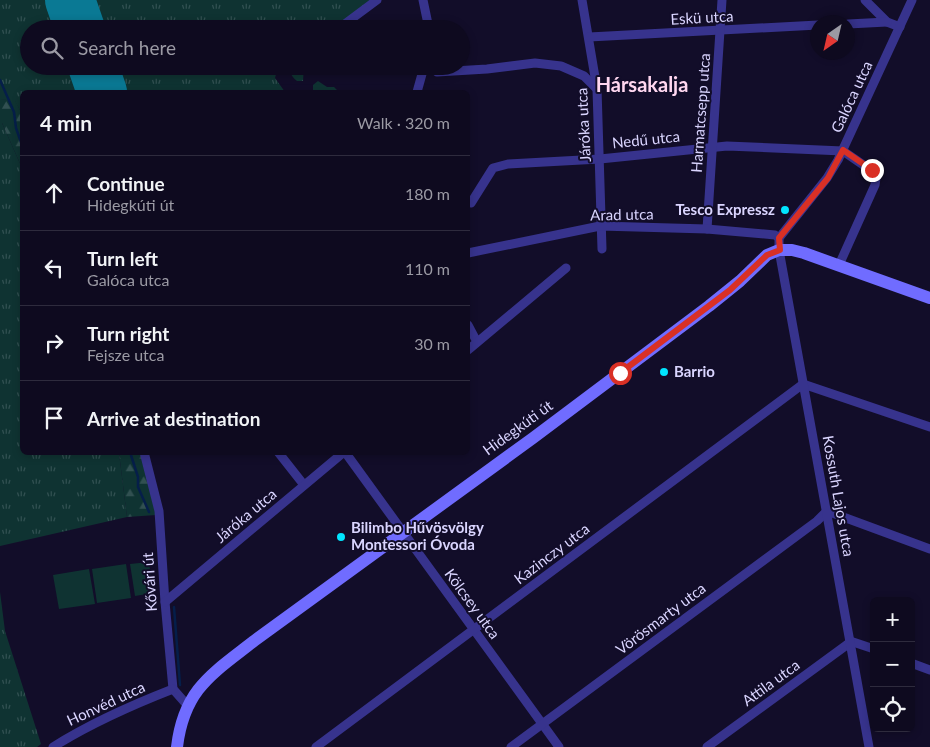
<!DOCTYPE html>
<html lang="en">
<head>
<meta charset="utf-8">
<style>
	body { margin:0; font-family:Lato,sans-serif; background:#171328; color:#f1f3f6 }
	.controls { position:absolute; right:15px; bottom:15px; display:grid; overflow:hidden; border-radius:8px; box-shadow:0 2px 8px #0003 }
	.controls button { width:45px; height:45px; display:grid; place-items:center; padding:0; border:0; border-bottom:1px solid #2e2b3d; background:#0e0a1f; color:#f1f3f6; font:25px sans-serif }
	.compass { position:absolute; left:810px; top:15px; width:45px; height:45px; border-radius:50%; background:#0e0a1f; box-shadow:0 2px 8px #0003; rotate:214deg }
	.stop { position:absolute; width:15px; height:15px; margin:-11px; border:4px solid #d93025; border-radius:50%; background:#fff }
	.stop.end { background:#d93025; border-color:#fff; box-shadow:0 1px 5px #0008 }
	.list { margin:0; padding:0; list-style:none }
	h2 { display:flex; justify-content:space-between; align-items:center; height:65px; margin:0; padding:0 20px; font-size:21px }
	h2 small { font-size:16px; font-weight:400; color:#9b9aa4 }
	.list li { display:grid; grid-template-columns:32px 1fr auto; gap:15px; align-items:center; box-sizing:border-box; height:75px; padding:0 20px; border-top:1px solid #2e2b3d }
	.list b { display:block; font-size:19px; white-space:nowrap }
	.list p { margin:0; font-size:16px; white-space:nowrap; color:#9b9aa4 }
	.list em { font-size:16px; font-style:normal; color:#9b9aa4 }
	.icon { flex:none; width:28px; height:28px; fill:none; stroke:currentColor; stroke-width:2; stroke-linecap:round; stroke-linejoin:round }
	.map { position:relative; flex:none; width:930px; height:747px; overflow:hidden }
	.search { position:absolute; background:#0e0a1f; box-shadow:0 2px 8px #0003; left:20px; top:20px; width:450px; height:55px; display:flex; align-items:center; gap:12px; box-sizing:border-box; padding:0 18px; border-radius:28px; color:#9b9aa4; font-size:19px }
	.panel { position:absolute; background:#0e0a1f; box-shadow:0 2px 8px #0003; left:20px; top:90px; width:450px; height:365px; border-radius:8px }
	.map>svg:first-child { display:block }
	.grass { fill:url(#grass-tufts) }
	.forest { fill:url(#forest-firs) }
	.pitch { fill:#0f3332 }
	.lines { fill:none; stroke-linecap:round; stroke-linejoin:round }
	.stream { stroke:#051e4a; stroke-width:2.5 }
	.runway { stroke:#0a7994; stroke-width:50 }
	.street { stroke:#37338d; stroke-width:9 }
	.secondary { stroke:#706cff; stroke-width:12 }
	.route { stroke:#d93025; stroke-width:6 }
	.poi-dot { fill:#01e5ff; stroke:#120d29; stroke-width:2 }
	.labels { text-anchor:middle; stroke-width:4; stroke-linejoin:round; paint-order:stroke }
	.street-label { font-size:15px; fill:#dad5ff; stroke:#120d29 }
	.poi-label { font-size:15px; font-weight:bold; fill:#dad5ff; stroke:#120d29; text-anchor:start }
	.district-label { font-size:20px; font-weight:bold; fill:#ffd7f0; stroke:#120d29 }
</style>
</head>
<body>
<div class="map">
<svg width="930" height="747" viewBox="0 0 930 747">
	<defs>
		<pattern id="grass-tufts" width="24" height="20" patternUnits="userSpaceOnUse" patternTransform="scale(1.25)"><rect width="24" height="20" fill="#0f3332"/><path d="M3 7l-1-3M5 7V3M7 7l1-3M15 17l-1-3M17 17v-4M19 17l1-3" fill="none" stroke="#315051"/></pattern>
		<pattern id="forest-firs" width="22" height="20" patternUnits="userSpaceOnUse" patternTransform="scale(1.25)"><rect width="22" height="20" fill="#0f3332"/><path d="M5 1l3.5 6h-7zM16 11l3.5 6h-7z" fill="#315051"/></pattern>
	</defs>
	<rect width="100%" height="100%" fill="#120d29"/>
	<g class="grass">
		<polygon points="0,0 372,0 333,29 29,29 29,66 278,66 275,78 285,92 22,92 22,114 15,101 0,99"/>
		<path d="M 292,66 L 304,66 L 303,81 L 297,81 C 292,77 289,73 292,66 Z"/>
		<polygon points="318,81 327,87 334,87 339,92 313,92 313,85"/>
		<polygon points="0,123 2,123 22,168 22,452 119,453 127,517 0,546"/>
		<polygon points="0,592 5,631 41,744 37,747 0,747"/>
	</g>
	<g class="forest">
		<polygon points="0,99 15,100 22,114 22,168 2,123 0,123"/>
		<polygon points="119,453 141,453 156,515 127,517"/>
	</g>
	<g class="pitch">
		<polygon points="149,562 153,593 135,596 130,564"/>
		<polygon points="126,564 131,598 97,603 92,569"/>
		<polygon points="89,569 95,604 59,609 53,575"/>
	</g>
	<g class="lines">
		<g class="stream">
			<polyline points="0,80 14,112 16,128 22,145"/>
			<polyline points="130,452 138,477 138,487 149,512"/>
			<polyline points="174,607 180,685"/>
		</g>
		<g class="runway">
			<polyline points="70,0 80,29"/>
			<polyline points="93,66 102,92"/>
		</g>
		<g class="street">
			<polyline points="423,0 428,24"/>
			<polyline points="582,0 597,89 602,249"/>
			<polyline points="865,0 887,22 900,27"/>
			<polyline points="848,24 887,22"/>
			<polyline points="338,29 377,0"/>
			<polyline points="589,37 818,25"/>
			<polyline points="437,66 437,72 487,69 535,63 561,66 584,76 597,89"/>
			<polyline points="417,92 422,74 422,66"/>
			<polyline points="471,203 493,168 508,164 600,159 727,146 843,151 872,171 876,178 875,185 839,265"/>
			<polyline points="707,229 722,0"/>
			<polyline points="468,253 600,226 707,229 775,235 779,238"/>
			<polyline points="468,325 477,342"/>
			<polyline points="468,350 566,268"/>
			<polyline points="803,384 930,427"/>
			<polyline points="144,452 159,511 165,602 173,689 188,706"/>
			<polyline points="278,452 304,485"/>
			<polyline points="345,452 559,747"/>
			<polyline points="827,511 930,549"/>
			<polyline points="165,602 344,452"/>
			<polyline points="850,641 874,649"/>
			<polyline points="911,663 930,670"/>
			<path d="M 53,747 C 91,723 132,705 173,689"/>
			<polyline points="316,747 803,384"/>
			<polyline points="511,747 817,521 827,511"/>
			<polyline points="707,747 848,644 850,641"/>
			<polyline points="869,747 779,250 779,238 827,178 838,160 912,0"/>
		</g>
		<path class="secondary" d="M 177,747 C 184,689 212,674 254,641 L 533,438 L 709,306 L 740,281 L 767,255 L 779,250 L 792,250 L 804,253 L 930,298"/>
	</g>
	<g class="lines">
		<polyline class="route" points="620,373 730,290 767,255 780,250 779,238 828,178 843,150 872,170"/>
	</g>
	<g class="poi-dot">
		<circle cx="785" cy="210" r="5"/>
		<circle cx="664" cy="372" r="5"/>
		<circle cx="341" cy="537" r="5"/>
	</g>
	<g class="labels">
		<g class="street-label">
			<text transform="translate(702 18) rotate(-3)" y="5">Eskü utca</text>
			<text transform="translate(852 97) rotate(-65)" y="5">Galóca utca</text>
			<text transform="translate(701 113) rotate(-86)" y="5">Harmatcsepp utca</text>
			<text transform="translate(584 125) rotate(-93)" y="5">Járóka utca</text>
			<text transform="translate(646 140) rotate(-6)" y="5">Nedű utca</text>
			<text transform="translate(622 215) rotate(-1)" y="5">Arad utca</text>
			<text transform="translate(518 428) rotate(-36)" y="5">Hidegkúti út</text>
			<text transform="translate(838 496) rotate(80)" y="5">Kossuth Lajos utca</text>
			<text transform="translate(246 516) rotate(-40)" y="5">Járóka utca</text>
			<text transform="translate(552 554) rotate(-37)" y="5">Kazinczy utca</text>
			<text transform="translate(150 582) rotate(-94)" y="5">Kővári út</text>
			<text transform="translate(472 604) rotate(54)" y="5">Kölcsey utca</text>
			<text transform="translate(661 619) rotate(-37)" y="5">Vörösmarty utca</text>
			<text transform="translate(771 683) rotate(-36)" y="5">Attila utca</text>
			<text transform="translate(106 704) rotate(-25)" y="5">Honvéd utca</text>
		</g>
		<g class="poi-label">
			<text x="775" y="215" text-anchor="end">Tesco Expressz</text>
			<text x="674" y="377">Barrio</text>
			<text x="351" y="533">Bilimbo Hűvösvölgy<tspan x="351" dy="17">Montessori Óvoda</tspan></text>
		</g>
		<g class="district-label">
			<text x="642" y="92">Hársakalja</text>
		</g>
	</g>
</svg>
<div class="controls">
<button>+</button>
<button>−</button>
<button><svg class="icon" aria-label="locate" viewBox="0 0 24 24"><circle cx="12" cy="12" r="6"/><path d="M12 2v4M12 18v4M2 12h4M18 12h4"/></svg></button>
</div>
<svg class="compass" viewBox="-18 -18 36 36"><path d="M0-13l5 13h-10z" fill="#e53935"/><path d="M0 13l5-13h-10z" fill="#9b9aa4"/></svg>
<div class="stop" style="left:620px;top:373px"></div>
<div class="stop end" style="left:872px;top:170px"></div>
<div class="search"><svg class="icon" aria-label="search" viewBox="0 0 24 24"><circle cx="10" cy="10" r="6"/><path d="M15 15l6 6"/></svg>Search here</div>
<section class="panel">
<h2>4 min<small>Walk · 320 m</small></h2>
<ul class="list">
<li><svg class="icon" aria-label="ahead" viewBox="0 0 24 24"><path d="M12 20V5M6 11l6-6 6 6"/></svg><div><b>Continue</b><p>Hidegkúti út</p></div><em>180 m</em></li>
<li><svg class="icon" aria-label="left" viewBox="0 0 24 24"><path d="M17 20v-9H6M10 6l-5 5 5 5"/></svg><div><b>Turn left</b><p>Galóca utca</p></div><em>110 m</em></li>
<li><svg class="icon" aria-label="right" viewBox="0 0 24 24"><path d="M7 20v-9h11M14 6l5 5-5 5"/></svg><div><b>Turn right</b><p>Fejsze utca</p></div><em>30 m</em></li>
<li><svg class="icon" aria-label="arrive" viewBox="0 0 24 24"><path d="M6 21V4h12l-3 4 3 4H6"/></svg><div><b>Arrive at destination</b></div></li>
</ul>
</section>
</div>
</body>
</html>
